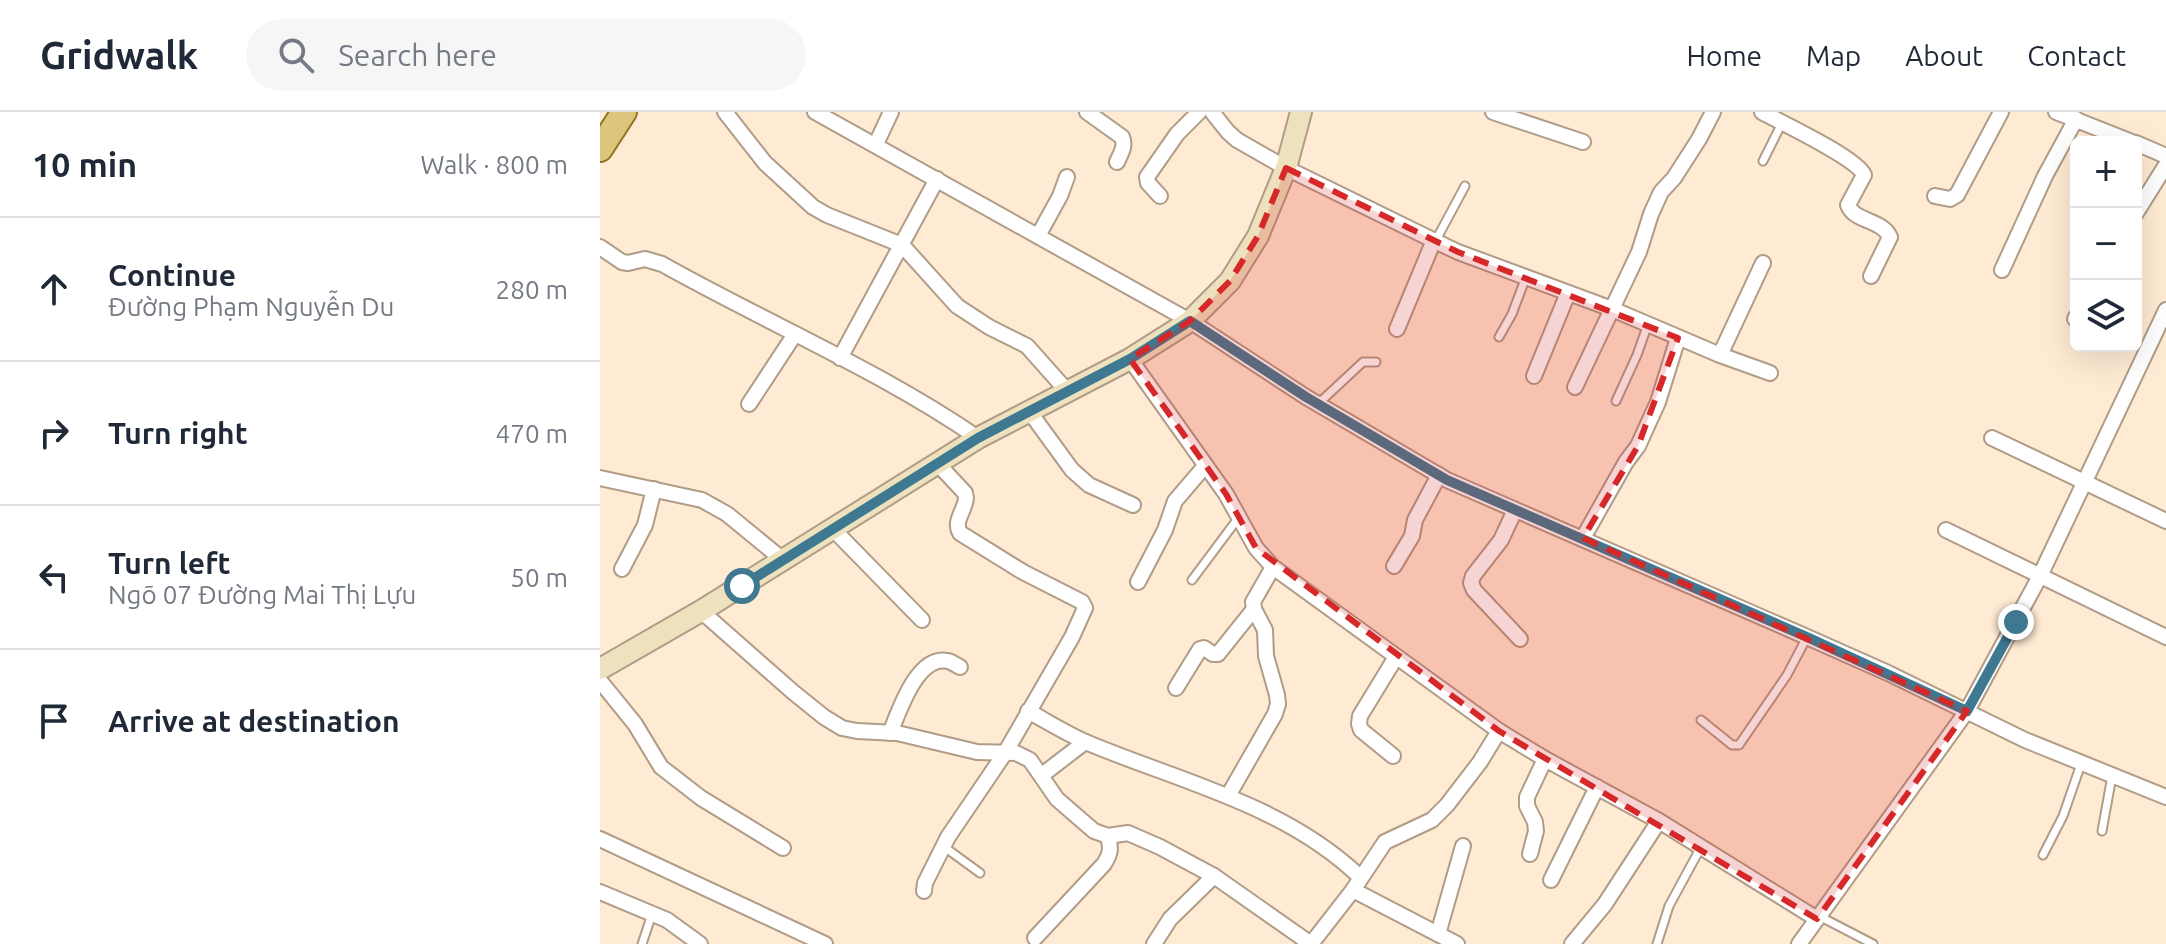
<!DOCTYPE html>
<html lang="en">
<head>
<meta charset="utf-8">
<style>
	body { margin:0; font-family:Ubuntu,sans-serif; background:#f6f6f7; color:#1f2937 }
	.controls { position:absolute; right:24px; top:24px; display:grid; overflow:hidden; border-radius:12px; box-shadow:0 8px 32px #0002 }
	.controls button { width:72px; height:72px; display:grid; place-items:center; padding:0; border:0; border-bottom:2px solid #e0e1e3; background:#fff; color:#1f2937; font:40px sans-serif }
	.stop { position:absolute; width:24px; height:24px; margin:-18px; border:6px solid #3e7991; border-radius:50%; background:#fff }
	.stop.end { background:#3e7991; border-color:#fff; box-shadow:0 2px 8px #0008 }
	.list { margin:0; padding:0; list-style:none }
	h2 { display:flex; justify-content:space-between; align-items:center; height:104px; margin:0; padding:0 32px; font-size:34px }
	h2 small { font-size:26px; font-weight:400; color:#747a83 }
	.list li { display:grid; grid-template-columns:52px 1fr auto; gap:24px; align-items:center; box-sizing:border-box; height:144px; padding:0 32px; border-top:2px solid #e0e1e3 }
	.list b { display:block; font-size:30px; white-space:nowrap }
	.list p { margin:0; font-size:26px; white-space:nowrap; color:#747a83 }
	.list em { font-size:26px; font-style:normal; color:#747a83 }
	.icon { flex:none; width:44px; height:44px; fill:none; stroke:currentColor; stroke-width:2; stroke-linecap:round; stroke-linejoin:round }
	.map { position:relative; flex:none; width:1566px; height:832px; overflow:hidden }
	header { display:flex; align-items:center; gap:48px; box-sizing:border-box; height:112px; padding:0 40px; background:#fff; border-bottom:2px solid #e0e1e3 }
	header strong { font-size:38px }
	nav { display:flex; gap:44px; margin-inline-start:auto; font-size:28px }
	.search { width:560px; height:72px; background:#f6f6f7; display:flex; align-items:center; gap:20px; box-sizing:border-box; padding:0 28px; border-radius:44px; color:#747a83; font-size:30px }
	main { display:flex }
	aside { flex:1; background:#fff }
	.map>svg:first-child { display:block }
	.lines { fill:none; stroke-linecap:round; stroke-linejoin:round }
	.lane-casing { stroke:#b09c87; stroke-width:11 }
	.street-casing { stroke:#b09c87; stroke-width:18 }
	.secondary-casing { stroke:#b09c87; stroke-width:24 }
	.primary-casing { stroke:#907422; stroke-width:28 }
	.lane { stroke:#fff; stroke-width:7 }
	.street { stroke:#fff; stroke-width:14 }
	.secondary { stroke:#eee2be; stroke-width:20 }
	.primary { stroke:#ddc57c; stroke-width:24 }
	.route { stroke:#3e7991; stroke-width:10 }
	.marked { fill:#d62828; fill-opacity:0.2; stroke:#d62828; stroke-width:6; stroke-dasharray:16 10; stroke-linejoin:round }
</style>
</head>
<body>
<header>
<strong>Gridwalk</strong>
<div class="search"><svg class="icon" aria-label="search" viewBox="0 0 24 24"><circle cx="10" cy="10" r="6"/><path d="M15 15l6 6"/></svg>Search here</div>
<nav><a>Home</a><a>Map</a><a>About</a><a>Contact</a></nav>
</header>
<main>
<aside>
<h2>10 min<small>Walk · 800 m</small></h2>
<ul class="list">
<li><svg class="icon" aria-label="ahead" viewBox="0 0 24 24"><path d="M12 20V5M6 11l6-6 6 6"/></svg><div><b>Continue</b><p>Đường Phạm Nguyễn Du</p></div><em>280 m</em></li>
<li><svg class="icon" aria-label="right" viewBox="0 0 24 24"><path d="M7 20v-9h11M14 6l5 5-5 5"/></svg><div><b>Turn right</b></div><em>470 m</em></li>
<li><svg class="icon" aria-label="left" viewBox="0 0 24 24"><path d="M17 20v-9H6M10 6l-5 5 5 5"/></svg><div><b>Turn left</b><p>Ngõ 07 Đường Mai Thị Lựu</p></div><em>50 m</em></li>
<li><svg class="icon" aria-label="arrive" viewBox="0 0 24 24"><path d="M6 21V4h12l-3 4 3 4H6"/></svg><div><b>Arrive at destination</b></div></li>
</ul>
</aside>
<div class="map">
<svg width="1566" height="832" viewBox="0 0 1566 832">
	<rect width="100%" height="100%" fill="#ffead3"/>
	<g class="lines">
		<g class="lane-casing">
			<g id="lane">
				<polyline points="1163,49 1182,11"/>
				<polyline points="836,128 865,74"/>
				<polyline points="899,225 912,202 926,165"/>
				<polyline points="1016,289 1037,243 1048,212"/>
				<polyline points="719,291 763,250 776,250"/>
				<polyline points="592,468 639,405"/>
				<polyline points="1101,608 1132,633 1139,633 1187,563 1207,525"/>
				<polyline points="1502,719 1512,664"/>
				<polyline points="343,734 380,761"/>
				<polyline points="1443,743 1463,704 1481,652"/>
				<polyline points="1219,804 1273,832"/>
				<polyline points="42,832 52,802"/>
				<polyline points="1057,832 1069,794 1101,735"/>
			</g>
		</g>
		<g class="street-casing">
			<g id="street">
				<polyline points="125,0 165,51 213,95 227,103 302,133 357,194 389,215 427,234 467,279"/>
				<polyline points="215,0 590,209 706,285 847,368 1207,525 1288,561 1425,628 1566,685"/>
				<path d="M 487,0 L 522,25 C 526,34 521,41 517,50"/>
				<polyline points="612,0 628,20 637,28 686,56 835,129 858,140 1012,197 1120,243 1170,261"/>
				<polyline points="893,0 983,30"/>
				<path d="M 1162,0 C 1182,11 1257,46 1264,63 L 1248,93 C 1254,110 1282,107 1290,125 L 1271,164"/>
				<polyline points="1456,0 1532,30"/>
				<polyline points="1536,31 1566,44"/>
				<polyline points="276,32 291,0"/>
				<polyline points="560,84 548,71 547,65 577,22 599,0"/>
				<polyline points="1335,84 1350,87 1357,83 1401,0"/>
				<polyline points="1536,101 1566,53"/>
				<polyline points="438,124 460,84 467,65"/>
				<path d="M 0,135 L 22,150 L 28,151 L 45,147 L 62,152 C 167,211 279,258 378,326"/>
				<polyline points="1402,158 1445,64 1476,7"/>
				<polyline points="1475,207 1476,205"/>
				<polyline points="797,217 834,128"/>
				<polyline points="1120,243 1163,151"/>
				<polyline points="240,246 337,67"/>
				<polyline points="530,247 626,382 656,436 673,455 899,619 945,647 1059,709 1217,807"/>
				<polyline points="934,264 968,181"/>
				<polyline points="975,275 1039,140 1051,102 1061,80 1074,66 1099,27 1113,0"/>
				<polyline points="149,292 195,222"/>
				<polyline points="429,299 472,358 489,373 533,393"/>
				<polyline points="1392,326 1566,409"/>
				<polyline points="0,366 102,388 127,402 183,448"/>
				<polyline points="915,398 901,428 873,464 871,471 874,478 920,527"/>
				<polyline points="232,416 322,508"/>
				<polyline points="1346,418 1566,525"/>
				<polyline points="983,426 1026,350 1038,334 1058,290 1078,226"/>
				<polyline points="794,454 812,424 815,408 839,363"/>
				<polyline points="22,457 45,413 54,377"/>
				<polyline points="538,470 565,418 575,389 605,354"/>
				<polyline points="101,499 193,580 224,605 242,616 257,619 297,621 377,640 416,641 430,648 457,687 494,719 508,724 528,721 560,735 614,764 711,832"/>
				<polyline points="0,569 35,612 61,655 101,686 183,736"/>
				<polyline points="576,576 600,537 604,536 613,542 618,542 654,497"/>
				<path d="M 428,599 C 448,610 467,622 488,631 C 581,670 685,693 760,765"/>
				<path d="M 290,621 C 299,600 317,542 348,549 C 352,550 356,553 360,555"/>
				<polyline points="793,644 761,618 759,612 760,604 796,545"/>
				<polyline points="442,663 485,630"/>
				<polyline points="628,684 675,602 678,592 677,583 666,544 665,518 654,497 653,490 673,455"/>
				<polyline points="0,727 225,832"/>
				<polyline points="930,742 936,719 935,710 927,694 927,685 945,647"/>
				<polyline points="951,768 997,675"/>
				<polyline points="753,778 857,832"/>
				<path d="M 324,779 L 325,771 L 348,725 L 405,641 L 472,525 L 485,496 L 482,490 L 423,460 L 360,421 C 353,409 365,399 366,386 L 365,381 L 337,351"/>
				<polyline points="0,780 67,808 100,832"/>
				<polyline points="838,822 863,734"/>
				<path d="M 435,826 L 504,752 C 511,741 511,736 508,724"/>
				<polyline points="554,832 570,807 614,764"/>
				<polyline points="711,832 753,778 785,730 832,708 847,693 880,650 899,619"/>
				<polyline points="972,832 1005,792 1059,709"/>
				<polyline points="1199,832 1367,599 1440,464 1566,198"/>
			</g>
		</g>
		<g class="secondary-casing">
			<polyline id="secondary" points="0,557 101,499 378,326 530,247 590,209 630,169 658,124 686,56 701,0"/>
		</g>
		<g class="primary-casing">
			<polyline id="primary" points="0,37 24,0"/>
		</g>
		<use href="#lane" class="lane"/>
		<use href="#street" class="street"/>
		<use href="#secondary" class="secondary"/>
		<use href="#primary" class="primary"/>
	</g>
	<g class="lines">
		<polyline class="route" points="142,474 378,326 530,247 590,209 706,285 847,368 1207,525 1367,599 1416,510"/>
	</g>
	<path class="marked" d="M 686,56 L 858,140 L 1078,226 L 1038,334 L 983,426 L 1367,599 L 1217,807 L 899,619 L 656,436 L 626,382 L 530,247 L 590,209 L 630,169 L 658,124 Z"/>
</svg>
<div class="controls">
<button>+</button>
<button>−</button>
<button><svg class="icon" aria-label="layers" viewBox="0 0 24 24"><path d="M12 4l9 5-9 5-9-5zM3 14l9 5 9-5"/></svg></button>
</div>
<div class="stop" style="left:142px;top:474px"></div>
<div class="stop end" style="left:1416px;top:510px"></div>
</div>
</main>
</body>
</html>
